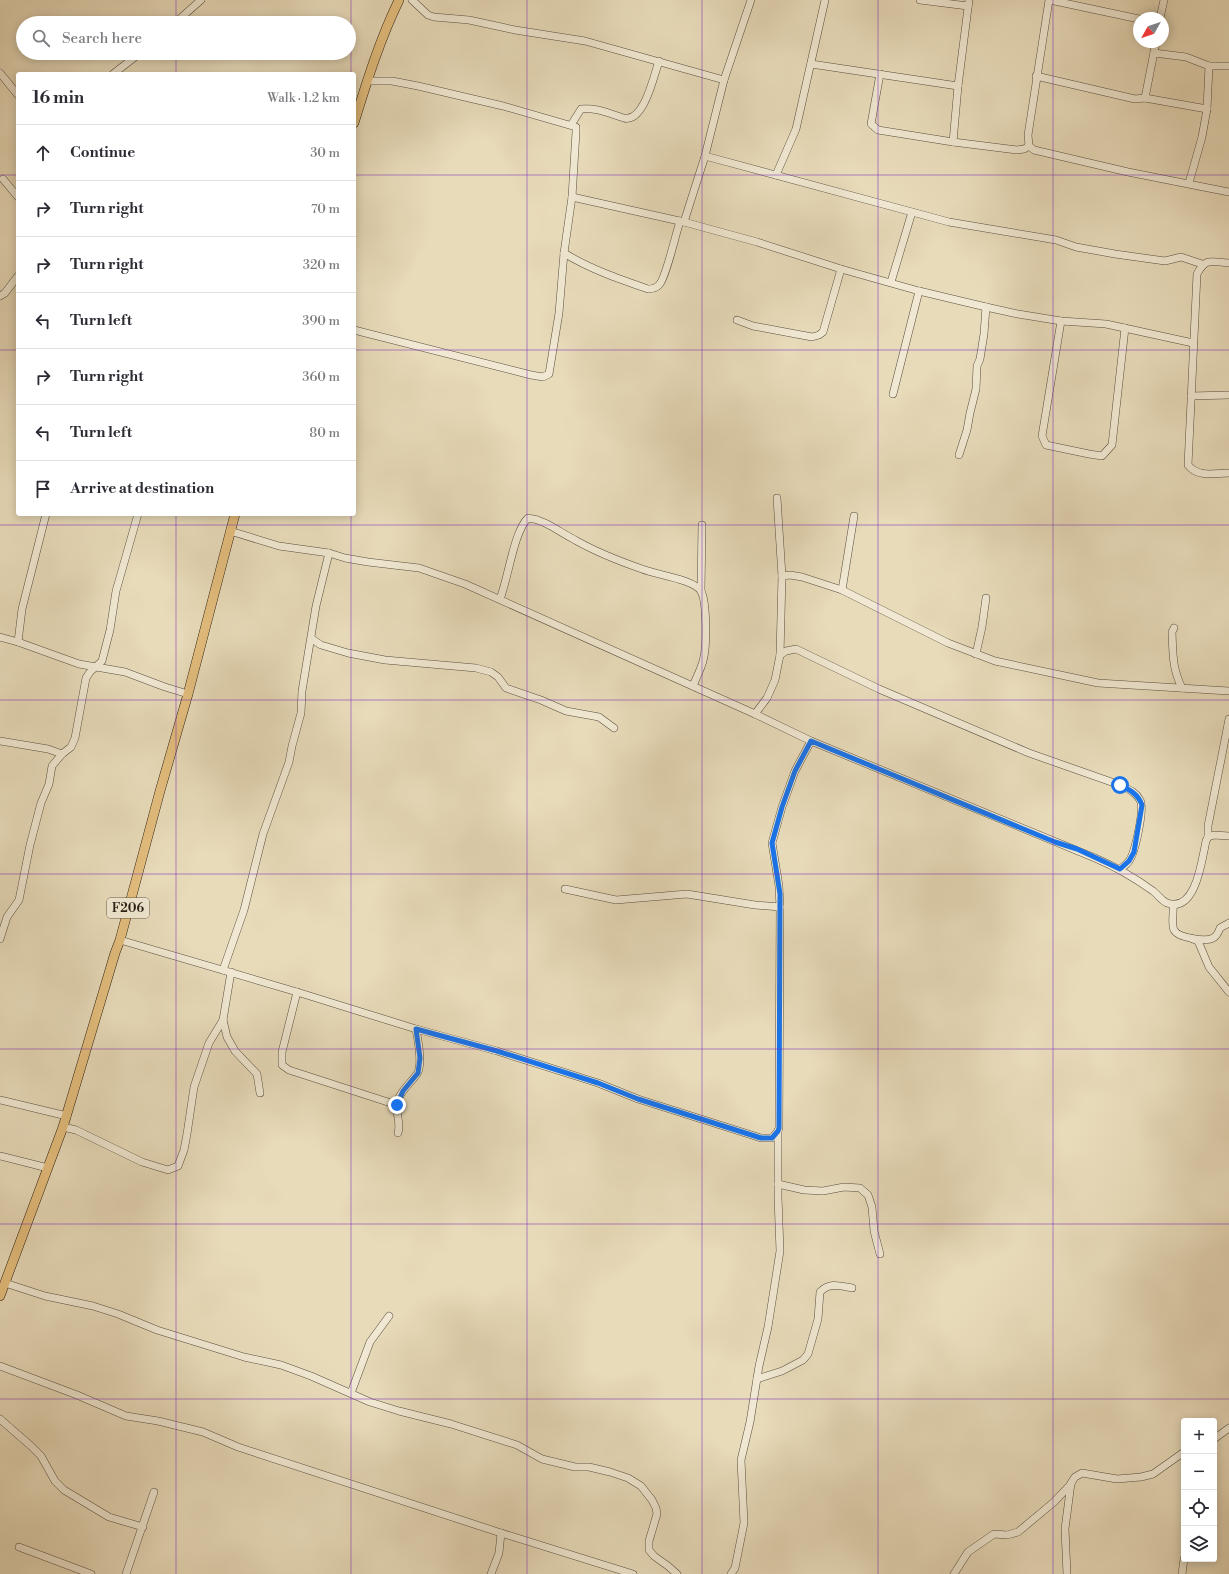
<!DOCTYPE html>
<html lang="en">
<head>
<meta charset="utf-8">
<style>
	body { margin:0; font-family:"Libre Bodoni",serif; background:#f7f7f7; color:#2b2b33 }
	.controls { position:absolute; right:12px; bottom:12px; display:grid; overflow:hidden; border-radius:4px; box-shadow:0 2px 10px #0003 }
	.controls button { width:36px; height:36px; display:grid; place-items:center; padding:0; border:0; border-bottom:1px solid #e1e1e2; background:#fff; color:#2b2b33; font:20px sans-serif }
	.compass { position:absolute; left:1133px; top:12px; width:36px; height:36px; border-radius:50%; background:#fff; box-shadow:0 2px 10px #0003; rotate:230deg }
	.stop { position:absolute; width:12px; height:12px; margin:-9px; border:3px solid #1a73e8; border-radius:50%; background:#fff }
	.stop.end { background:#1a73e8; border-color:#fff; box-shadow:0 1px 4px #0008 }
	.list { margin:0; padding:0; list-style:none }
	h2 { display:flex; justify-content:space-between; align-items:center; height:52px; margin:0; padding:0 16px; font-size:17px }
	h2 small { font-size:13px; font-weight:400; color:#7c7c81 }
	.list li { display:grid; grid-template-columns:26px 1fr auto; gap:12px; align-items:center; box-sizing:border-box; height:56px; padding:0 16px; border-top:1px solid #e1e1e2 }
	.list b { display:block; font-size:15px; white-space:nowrap }
	.list em { font-size:13px; font-style:normal; color:#7c7c81 }
	.icon { flex:none; width:22px; height:22px; fill:none; stroke:currentColor; stroke-width:2; stroke-linecap:round; stroke-linejoin:round }
	.map { position:relative; flex:none; width:1229px; height:1574px; overflow:hidden }
	.search { position:absolute; background:#fff; box-shadow:0 2px 10px #0003; left:16px; top:16px; width:340px; height:44px; display:flex; align-items:center; gap:10px; box-sizing:border-box; padding:0 14px; border-radius:22px; color:#7c7c81; font-size:15px }
	.panel { position:absolute; background:#fff; box-shadow:0 2px 10px #0003; left:16px; top:72px; width:340px; height:444px; border-radius:4px }
	.map>svg:first-child { display:block }
	.lines { fill:none; stroke-linecap:round; stroke-linejoin:round }
	.minor-casing { stroke:#574e3e; stroke-width:8 }
	.major-casing { stroke:#271f14; stroke-width:10 }
	.minor { stroke:#f0e8d2; stroke-width:7 }
	.major { stroke:#e4be7d; stroke-width:9 }
	.route { stroke:#1a73e8; stroke-width:5 }
	.grid { fill:none; stroke:#7b2cbf; stroke-width:1; stroke-opacity:0.55 }
	.labels { text-anchor:middle; stroke-width:3; stroke-linejoin:round; paint-order:stroke }
	.shield { fill:#f0e8d2; stroke:#635b4d; stroke-width:1 }
	.shield-label { font-size:12px; font-weight:bold; fill:#271f14 }
</style>
</head>
<body>
<div class="map">
<svg width="1229" height="1574" viewBox="0 0 1229 1574">
	<rect width="100%" height="100%" fill="#e8dbba"/>
	<filter id="stains"><feTurbulence type="fractalNoise" baseFrequency=".005" numOctaves="4"/><feColorMatrix values="0 0 0 0 .2 0 0 0 0 .09 0 0 0 0 .02 0 0 0 .5 -.17"/></filter>
	<radialGradient id="worn" r=".72"><stop offset=".6" stop-color="#630" stop-opacity="0"/><stop offset="1" stop-color="#630" stop-opacity=".3"/></radialGradient>
	<g class="lines">
		<g class="minor-casing">
			<g id="minor">
				<polyline points="412,0 428,15 434,17 469,20 515,30 585,41 724,80"/>
				<polyline points="920,0 968,6"/>
				<polyline points="969,0 958,86 953,142 1017,150 1024,149 1029,146"/>
				<polyline points="1049,0 1028,135 1029,146 1034,150 1128,172 1229,192"/>
				<polyline points="1050,0 1139,19"/>
				<polyline points="1160,18 1164,0"/>
				<polyline points="175,23 201,0"/>
				<polyline points="1154,53 1186,57 1209,66 1229,66"/>
				<polyline points="811,64 958,86"/>
				<polyline points="0,73 18,95"/>
				<polyline points="113,74 140,53"/>
				<polyline points="880,74 871,124 878,130 953,142"/>
				<polyline points="1036,76 1135,99 1145,98 1207,109"/>
				<polyline points="1145,98 1156,42"/>
				<path d="M 571,125 L 581,109 C 596,107 610,114 624,118 C 644,123 654,75 659,61"/>
				<polyline points="705,156 949,222 1056,240 1076,247 1115,254 1165,261 1181,257 1202,264"/>
				<polyline points="776,175 796,129 825,0"/>
				<polyline points="3,179 18,197"/>
				<polyline points="1189,183 1202,137 1207,109 1209,66"/>
				<polyline points="572,197 684,222 757,242 841,269 919,291 986,307 1018,314 1061,321 1106,324 1193,343"/>
				<polyline points="684,222 705,156 724,80 751,0"/>
				<path d="M 564,253 C 590,269 619,279 648,289 C 652,289 656,288 659,285 C 666,278 676,233 680,221"/>
				<path d="M 1229,263 C 1211,262 1206,257 1197,274 L 1188,465 C 1198,478 1215,473 1229,473"/>
				<polyline points="891,282 912,212"/>
				<polyline points="0,296 5,293 18,276"/>
				<polyline points="737,320 753,326 812,337 819,335 823,332 841,269"/>
				<polyline points="1061,321 1042,436 1046,445 1089,454 1102,456 1112,445 1125,328"/>
				<polyline points="354,330 531,375 543,377 549,374 559,313 564,253 572,197 576,132 576,127 503,106 418,86 392,81 367,81"/>
				<polyline points="893,394 919,291"/>
				<polyline points="1191,396 1229,395"/>
				<polyline points="959,455 967,430 970,413 976,389 977,366 980,359 984,334 986,307"/>
				<path d="M 230,531 L 279,546 L 329,553 L 345,558 L 368,562 L 419,568 L 465,584 L 755,714 L 811,741 L 1095,858 C 1116,867 1135,878 1153,891 C 1158,895 1162,901 1167,903 C 1196,914 1202,859 1206,841 L 1208,837 L 1214,835 L 1229,836"/>
				<polyline points="782,576 790,575 802,577 842,590 948,643 995,661 1098,683 1229,691"/>
				<polyline points="842,590 854,516"/>
				<polyline points="701,591 702,525"/>
				<path d="M 500,599 C 508,579 514,531 528,518 C 546,520 559,532 575,540 C 596,552 619,561 642,569 C 657,575 693,579 701,591 C 707,602 707,648 703,661 C 701,669 696,678 693,686"/>
				<path d="M 1174,628 L 1172,632 C 1173,653 1172,668 1182,688"/>
				<polyline points="0,637 18,642 79,664 125,672 165,687 188,694"/>
				<polyline points="312,639 321,645 348,653 385,660 476,668 491,672 498,677 506,688 541,700 566,711 599,717 614,728"/>
				<polyline points="18,642 22,609 46,514"/>
				<polyline points="976,654 982,627 986,598"/>
				<path d="M 780,655 L 786,651 L 796,649 L 879,689 L 1029,753 L 1120,785 C 1128,789 1136,792 1140,800 C 1145,808 1135,853 1129,861 C 1127,864 1123,867 1120,869"/>
				<polyline points="755,714 767,698 775,680 780,655 782,576 777,498"/>
				<polyline points="0,741 48,749 62,754"/>
				<polyline points="1208,837 1208,826 1229,719"/>
				<polyline points="565,889 616,900 687,894 755,905 780,907 779,886 772,843 782,807 795,771 811,741"/>
				<path d="M 1173,905 C 1174,912 1171,924 1174,930 C 1178,938 1206,942 1213,938 C 1217,936 1219,931 1220,928 L 1229,923"/>
				<polyline points="0,939 7,917 19,900 30,845 41,803 49,784 52,766 62,754 71,747 75,738 86,678 90,672 102,661 110,630 116,591 138,514"/>
				<polyline points="1193,939 1198,941 1209,967 1229,992"/>
				<polyline points="120,940 297,992 416,1029 497,1051 598,1083 638,1099 761,1138 772,1138 778,1131 779,1128 780,907"/>
				<polyline points="223,970 244,910 263,834 289,762 292,746 301,713 302,691 316,606 329,553"/>
				<polyline points="231,972 223,1020 227,1037 235,1051 257,1074 260,1093"/>
				<polyline points="297,992 282,1052 282,1065 289,1070 397,1105"/>
				<polyline points="0,1100 67,1116"/>
				<polyline points="63,1127 76,1130 142,1162 168,1170 178,1166 184,1150 187,1134 194,1087 209,1043 223,1020"/>
				<path d="M 398,1133 C 401,1123 396,1115 397,1105 C 398,1093 410,1084 417,1074 C 423,1065 418,1040 416,1029"/>
				<polyline points="0,1156 48,1168"/>
				<polyline points="778,1184 804,1190 823,1191 844,1187 860,1188 868,1195 872,1207 874,1231 880,1254"/>
				<polyline points="5,1283 45,1296 93,1306 118,1314 157,1330 244,1357 281,1365 311,1376 370,1402 399,1411 451,1424 517,1445 542,1459 575,1467 589,1467 610,1472 628,1478 641,1486 652,1500 656,1508 657,1514 649,1541 649,1550 654,1556 668,1566 677,1574"/>
				<polyline points="0,1366 77,1395 126,1416 158,1421 203,1432 238,1447 501,1533 633,1574"/>
				<path d="M 757,1379 L 782,1371 L 803,1360 L 808,1354 L 818,1319 L 820,1292 C 830,1282 840,1286 852,1288"/>
				<polyline points="351,1393 370,1342 389,1316"/>
				<polyline points="0,1419 31,1446 41,1456 55,1481 64,1490 109,1517 143,1527"/>
				<polyline points="1214,1439 1229,1428"/>
				<polyline points="19,1547 91,1574"/>
				<polyline points="126,1574 154,1492"/>
				<polyline points="491,1574 499,1553 501,1533"/>
				<polyline points="731,1574 735,1568 744,1523 741,1460 750,1422 759,1366 768,1327 780,1251 778,1197 778,1131"/>
				<polyline points="954,1574 968,1552 994,1534 1007,1535 1018,1532 1054,1502 1071,1484"/>
				<polyline points="1067,1574 1065,1529 1071,1483 1075,1477 1082,1473 1117,1479 1141,1477 1153,1474 1184,1452"/>
				<polyline points="1182,1574 1184,1559"/>
			</g>
		</g>
		<g class="major-casing">
			<g id="major">
				<path d="M 354,123 C 367,81 380,39 399,0"/>
				<polyline points="0,1296 63,1127 115,953 120,940 160,791 188,694 235,514"/>
			</g>
		</g>
		<use href="#minor" class="minor"/>
		<use href="#major" class="major"/>
	</g>
	<g class="lines">
		<path class="route" d="M 397,1105 L 403,1091 L 418,1073 L 420,1058 L 416,1029 L 497,1051 L 598,1083 L 638,1099 L 761,1138 L 772,1138 L 778,1131 L 779,1128 L 780,894 L 772,843 L 782,807 L 795,771 L 811,741 L 1055,842 L 1077,849 L 1120,869 L 1129,861 L 1134,852 L 1142,805 C 1138,794 1130,790 1120,785"/>
	</g>
	<path class="grid" d="M 176,0 L 176,23M 351,0 L 351,74M 527,0 L 527,1574M 702,0 L 702,1574M 878,0 L 878,1574M 1053,0 L 1053,1574M 176,53 L 176,74M 0,175 L 18,175M 354,175 L 1229,175M 0,350 L 18,350M 354,350 L 1229,350M 176,514 L 176,1574M 351,514 L 351,1574M 0,525 L 1229,525M 0,700 L 1229,700M 0,874 L 1229,874M 0,1049 L 1229,1049M 0,1224 L 1229,1224M 0,1399 L 1229,1399"/>
	<g class="labels">
		<rect class="shield" x="107" y="898" width="42" height="20" rx="3"/>
		<g class="shield-label">
			<text x="128" y="912">F206</text>
		</g>
	</g>
	<rect width="100%" height="100%" filter="url(#stains)"/>
	<rect width="100%" height="100%" fill="url(#worn)"/>
</svg>
<div class="controls">
<button>+</button>
<button>−</button>
<button><svg class="icon" aria-label="locate" viewBox="0 0 24 24"><circle cx="12" cy="12" r="6"/><path d="M12 2v4M12 18v4M2 12h4M18 12h4"/></svg></button>
<button><svg class="icon" aria-label="layers" viewBox="0 0 24 24"><path d="M12 4l9 5-9 5-9-5zM3 14l9 5 9-5"/></svg></button>
</div>
<svg class="compass" viewBox="-18 -18 36 36"><path d="M0-13l5 13h-10z" fill="#e53935"/><path d="M0 13l5-13h-10z" fill="#7c7c81"/></svg>
<div class="stop" style="left:1120px;top:785px"></div>
<div class="stop end" style="left:397px;top:1105px"></div>
<div class="search"><svg class="icon" aria-label="search" viewBox="0 0 24 24"><circle cx="10" cy="10" r="6"/><path d="M15 15l6 6"/></svg>Search here</div>
<section class="panel">
<h2>16 min<small>Walk · 1.2 km</small></h2>
<ul class="list">
<li><svg class="icon" aria-label="ahead" viewBox="0 0 24 24"><path d="M12 20V5M6 11l6-6 6 6"/></svg><div><b>Continue</b></div><em>30 m</em></li>
<li><svg class="icon" aria-label="right" viewBox="0 0 24 24"><path d="M7 20v-9h11M14 6l5 5-5 5"/></svg><div><b>Turn right</b></div><em>70 m</em></li>
<li><svg class="icon" aria-label="right" viewBox="0 0 24 24"><path d="M7 20v-9h11M14 6l5 5-5 5"/></svg><div><b>Turn right</b></div><em>320 m</em></li>
<li><svg class="icon" aria-label="left" viewBox="0 0 24 24"><path d="M17 20v-9H6M10 6l-5 5 5 5"/></svg><div><b>Turn left</b></div><em>390 m</em></li>
<li><svg class="icon" aria-label="right" viewBox="0 0 24 24"><path d="M7 20v-9h11M14 6l5 5-5 5"/></svg><div><b>Turn right</b></div><em>360 m</em></li>
<li><svg class="icon" aria-label="left" viewBox="0 0 24 24"><path d="M17 20v-9H6M10 6l-5 5 5 5"/></svg><div><b>Turn left</b></div><em>80 m</em></li>
<li><svg class="icon" aria-label="arrive" viewBox="0 0 24 24"><path d="M6 21V4h12l-3 4 3 4H6"/></svg><div><b>Arrive at destination</b></div></li>
</ul>
</section>
</div>
</body>
</html>
